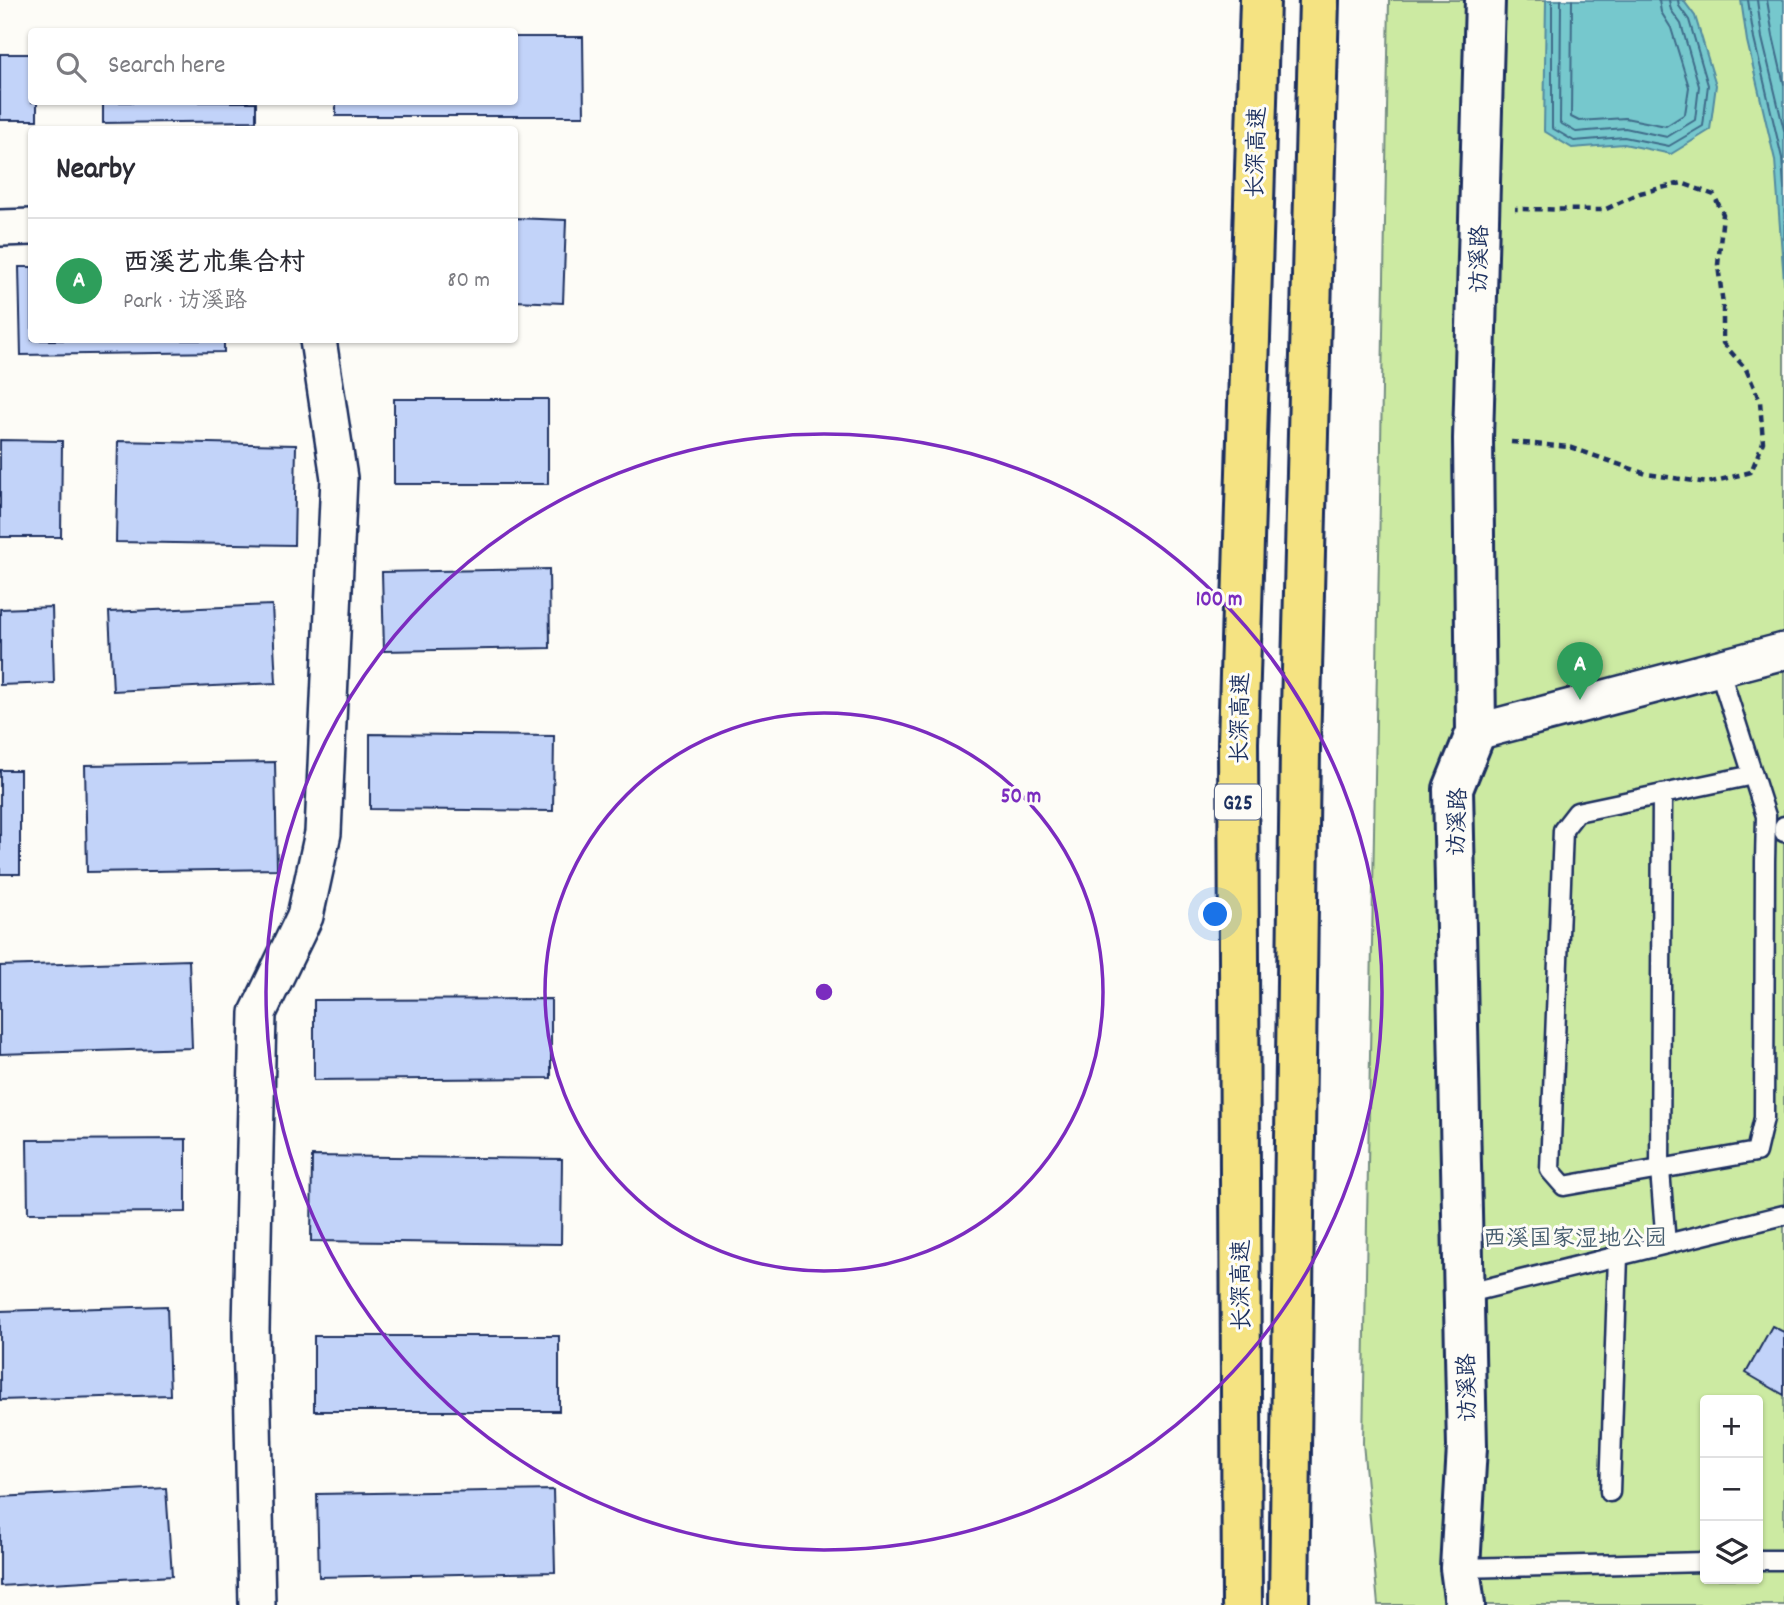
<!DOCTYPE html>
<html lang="en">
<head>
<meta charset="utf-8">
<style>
	body { margin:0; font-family:Dekko,"LXGW WenKai TC",sans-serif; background:#f2f2f3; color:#2b2b33 }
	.controls { position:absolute; right:21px; bottom:21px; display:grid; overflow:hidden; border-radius:7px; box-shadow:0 2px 5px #0004 }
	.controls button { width:63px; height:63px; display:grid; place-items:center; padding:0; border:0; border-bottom:2px solid #e1e1e2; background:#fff; color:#2b2b33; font:35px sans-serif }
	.you { position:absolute; left:1216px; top:915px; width:24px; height:24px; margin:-18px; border:5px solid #fff; border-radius:50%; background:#1a73e8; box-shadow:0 0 0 10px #1a73e833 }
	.badge { display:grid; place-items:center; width:46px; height:46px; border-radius:50%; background:#ea580c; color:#fff; font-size:23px; font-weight:700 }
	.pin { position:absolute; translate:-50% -58px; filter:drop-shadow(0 2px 4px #0008) }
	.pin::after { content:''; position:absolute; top:37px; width:24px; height:21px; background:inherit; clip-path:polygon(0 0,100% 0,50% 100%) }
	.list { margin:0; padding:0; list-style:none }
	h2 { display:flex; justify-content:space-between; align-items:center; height:91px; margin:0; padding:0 28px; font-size:30px }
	h2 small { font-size:23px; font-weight:400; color:#7c7c81 }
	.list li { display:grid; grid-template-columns:46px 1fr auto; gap:21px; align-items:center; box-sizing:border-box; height:126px; padding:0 28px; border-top:2px solid #e1e1e2 }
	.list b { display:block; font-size:26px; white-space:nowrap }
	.list p { margin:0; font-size:23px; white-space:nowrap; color:#7c7c81 }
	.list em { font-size:23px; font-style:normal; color:#7c7c81 }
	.icon { flex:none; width:38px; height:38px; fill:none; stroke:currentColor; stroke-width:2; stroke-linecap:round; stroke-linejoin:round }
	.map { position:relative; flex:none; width:1784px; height:1605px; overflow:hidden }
	.search { position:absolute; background:#fff; box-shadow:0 2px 5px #0004; left:28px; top:28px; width:490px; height:77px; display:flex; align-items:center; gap:18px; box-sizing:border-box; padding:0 24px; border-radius:7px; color:#7c7c81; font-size:26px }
	.panel { position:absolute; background:#fff; box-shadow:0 2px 5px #0004; left:28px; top:126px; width:490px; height:217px; border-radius:7px }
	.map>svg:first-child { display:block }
	.green { fill:#cceaa2; stroke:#748c80; stroke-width:2; fill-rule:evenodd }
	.water { fill:#76c8cd; stroke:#528ba1; stroke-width:2 }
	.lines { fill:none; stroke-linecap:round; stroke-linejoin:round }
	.shore { stroke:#3f6c8a; stroke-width:2 }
	.building { fill:#c2d3f9; stroke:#1b2f5e; stroke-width:2 }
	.lane-casing { stroke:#1b2f5e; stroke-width:23 }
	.street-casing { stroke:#1b2f5e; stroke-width:40 }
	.secondary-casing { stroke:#1b2f5e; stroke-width:44 }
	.highway-casing { stroke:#1b2f5e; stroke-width:44 }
	.path { stroke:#1b2f5e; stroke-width:4.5; stroke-dasharray:7 5; stroke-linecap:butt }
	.lane { stroke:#fdfcf7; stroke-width:18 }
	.street { stroke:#fdfcf7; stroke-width:35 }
	.secondary { stroke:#fdfcf7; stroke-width:38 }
	.highway { stroke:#f5e382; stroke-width:38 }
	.ring { fill:none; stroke:#7b2cbf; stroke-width:3.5 }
	.labels { text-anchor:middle; stroke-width:6; stroke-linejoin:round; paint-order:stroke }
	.shield { fill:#fdfcf7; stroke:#5f6c8c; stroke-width:2 }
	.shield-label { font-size:21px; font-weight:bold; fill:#1b2f5e }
	.street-label { font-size:23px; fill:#1b2f5e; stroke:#fdfcf7 }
	.park-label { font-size:23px; fill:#475e6f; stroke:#fdfcf7 }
	.centre { fill:#7b2cbf; stroke:#fdfcf7; stroke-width:3.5 }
	.ring-label { font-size:21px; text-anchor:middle; font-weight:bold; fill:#7b2cbf; stroke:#fdfcf7; stroke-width:6; stroke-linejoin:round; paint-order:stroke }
</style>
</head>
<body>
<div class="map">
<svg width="1784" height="1605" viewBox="0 0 1784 1605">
	<rect width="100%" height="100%" fill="#fdfcf7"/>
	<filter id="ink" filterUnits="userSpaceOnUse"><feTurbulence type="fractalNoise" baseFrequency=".0143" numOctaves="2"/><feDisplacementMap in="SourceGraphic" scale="14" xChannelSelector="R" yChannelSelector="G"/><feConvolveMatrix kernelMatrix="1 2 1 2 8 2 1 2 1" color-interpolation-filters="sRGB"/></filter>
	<g filter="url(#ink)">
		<path class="green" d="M 1389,0 L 1784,0 L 1784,1605 L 1378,1605 L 1363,1443 ZM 1705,1400 L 1758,1400 L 1758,1579 L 1705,1579 Z"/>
		<g class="water">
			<polygon points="1546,0 1683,0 1695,16 1716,85 1710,130 1671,154 1624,144 1572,148 1544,131"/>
			<polygon points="1741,0 1784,0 1784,281 1775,160 1747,41"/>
		</g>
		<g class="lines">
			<g class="shore">
				<polyline points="1552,0 1552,128 1574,141 1624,137 1669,146 1703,126 1708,85 1689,20 1679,6 1678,0"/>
				<polyline points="1561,0 1560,123 1576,132 1625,128 1667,137 1695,120 1699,86 1681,24 1671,10 1669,0"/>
				<polyline points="1572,0 1571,117 1579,121 1625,118 1666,126 1685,114 1689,87 1671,28 1661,12 1659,0"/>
				<polyline points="1748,0 1754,39 1782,158 1784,189"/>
				<polyline points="1757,0 1762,38 1784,130"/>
				<polyline points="1767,0 1773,36 1784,84"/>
			</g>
		</g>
		<g class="building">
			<polygon points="514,37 583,37 584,116 336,116 336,102 514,102"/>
			<polygon points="0,54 32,54 32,102 37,102 37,120 0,120"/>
			<polygon points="103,102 256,102 256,121 103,123"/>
			<polygon points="514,218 566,220 563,303 514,301"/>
			<polygon points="19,267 32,267 32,340 224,340 224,352 21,355"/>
			<rect x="394" y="399" width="154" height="85"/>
			<polygon points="0,440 62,441 61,537 0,537"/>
			<polygon points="118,441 296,445 294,545 116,542"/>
			<polygon points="549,569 550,648 384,651 382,572"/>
			<polygon points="272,605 276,683 113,691 109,612"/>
			<polygon points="52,607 54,683 0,685 0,609"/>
			<polygon points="370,734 554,736 553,811 370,809"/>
			<polygon points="275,762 277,869 87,872 85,765"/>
			<rect x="0" y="770" width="20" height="104"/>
			<polygon points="189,960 192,1048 0,1054 0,966"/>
			<polygon points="551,999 551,1078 314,1080 314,1000"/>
			<polygon points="186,1139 186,1212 28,1213 27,1140"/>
			<polygon points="312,1156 562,1159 561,1244 311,1241"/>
			<polygon points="167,1306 170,1395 0,1400 0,1311"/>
			<polygon points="1772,1326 1784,1332 1784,1395 1746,1373"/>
			<rect x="314" y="1336" width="245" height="75"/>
			<polygon points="166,1488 172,1576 0,1586 0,1497"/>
			<polygon points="553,1490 555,1572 319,1577 317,1494"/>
		</g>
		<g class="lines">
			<g class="lane-casing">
				<g id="lane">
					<polyline points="1719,669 1766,816 1765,861 1764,1118 1756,1152 1564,1186 1550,1170 1563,830 1577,812 1753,775"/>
					<polyline points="1662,794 1660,1170 1666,1244"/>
					<polyline points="1784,826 1784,832"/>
					<polyline points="1464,1294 1784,1215"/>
					<polyline points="1610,1492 1618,1256"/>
					<polyline points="1758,1560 1784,1560"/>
					<polyline points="1460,1568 1705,1562"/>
				</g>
			</g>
			<g class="street-casing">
				<g id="street">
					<polyline points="0,228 32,227"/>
					<polyline points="1476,732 1784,651"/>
					<polyline points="257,1605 251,1329 258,1013 305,916 323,833 339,478 318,340"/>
				</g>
			</g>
			<g class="secondary-casing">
				<polyline id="secondary" points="1465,1605 1460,1568 1467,1447 1453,789 1476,732 1473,439 1485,0"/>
			</g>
			<g class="highway-casing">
				<g id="highway">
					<polyline points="1242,1605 1238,743 1260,0"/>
					<polyline points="1289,1605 1300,749 1319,0"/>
				</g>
			</g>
			<polyline class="path" points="1511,442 1570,447 1646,474 1708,483 1751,472 1763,442 1760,401 1746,369 1723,343 1723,305 1718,265 1723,214 1714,195 1682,183 1640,193 1604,210 1515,209"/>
			<use href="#lane" class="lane"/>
			<use href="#street" class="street"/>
			<use href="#secondary" class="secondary"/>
			<use href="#highway" class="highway"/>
		</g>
	</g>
	<g class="ring">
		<circle cx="824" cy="992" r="279"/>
		<circle cx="824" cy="992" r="558"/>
	</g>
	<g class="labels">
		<rect class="shield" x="1215" y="784.5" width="46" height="35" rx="5"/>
		<g class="shield-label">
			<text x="1238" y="809">G25</text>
		</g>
		<g class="street-label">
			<text transform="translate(1255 152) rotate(-88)" y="8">长深高速</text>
			<text transform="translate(1478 259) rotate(-89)" y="8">访溪路</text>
			<text transform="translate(1239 718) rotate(-89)" y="8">长深高速</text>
			<text transform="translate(1456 822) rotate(-88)" y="8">访溪路</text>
			<text transform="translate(1240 1285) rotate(-90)" y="8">长深高速</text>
			<text transform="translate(1466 1388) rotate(-91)" y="8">访溪路</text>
		</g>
		<g class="park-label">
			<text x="1575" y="1245">西溪国家湿地公园</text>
		</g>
	</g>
	<circle cx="824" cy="992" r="10" class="centre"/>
	<g class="ring-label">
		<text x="1219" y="605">100 m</text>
		<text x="1021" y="802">50 m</text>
	</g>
</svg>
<div class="controls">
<button>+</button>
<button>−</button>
<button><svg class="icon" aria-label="layers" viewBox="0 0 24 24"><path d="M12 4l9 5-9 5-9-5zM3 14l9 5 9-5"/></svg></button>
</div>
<div class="you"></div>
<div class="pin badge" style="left:1580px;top:700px;background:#2e9e5b">A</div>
<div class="search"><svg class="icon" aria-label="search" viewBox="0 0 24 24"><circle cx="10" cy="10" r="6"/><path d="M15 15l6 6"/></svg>Search here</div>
<section class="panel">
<h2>Nearby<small></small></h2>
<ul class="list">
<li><span class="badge" style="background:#2e9e5b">A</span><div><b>西溪艺术集合村</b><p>Park · 访溪路</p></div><em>80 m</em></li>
</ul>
</section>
</div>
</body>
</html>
